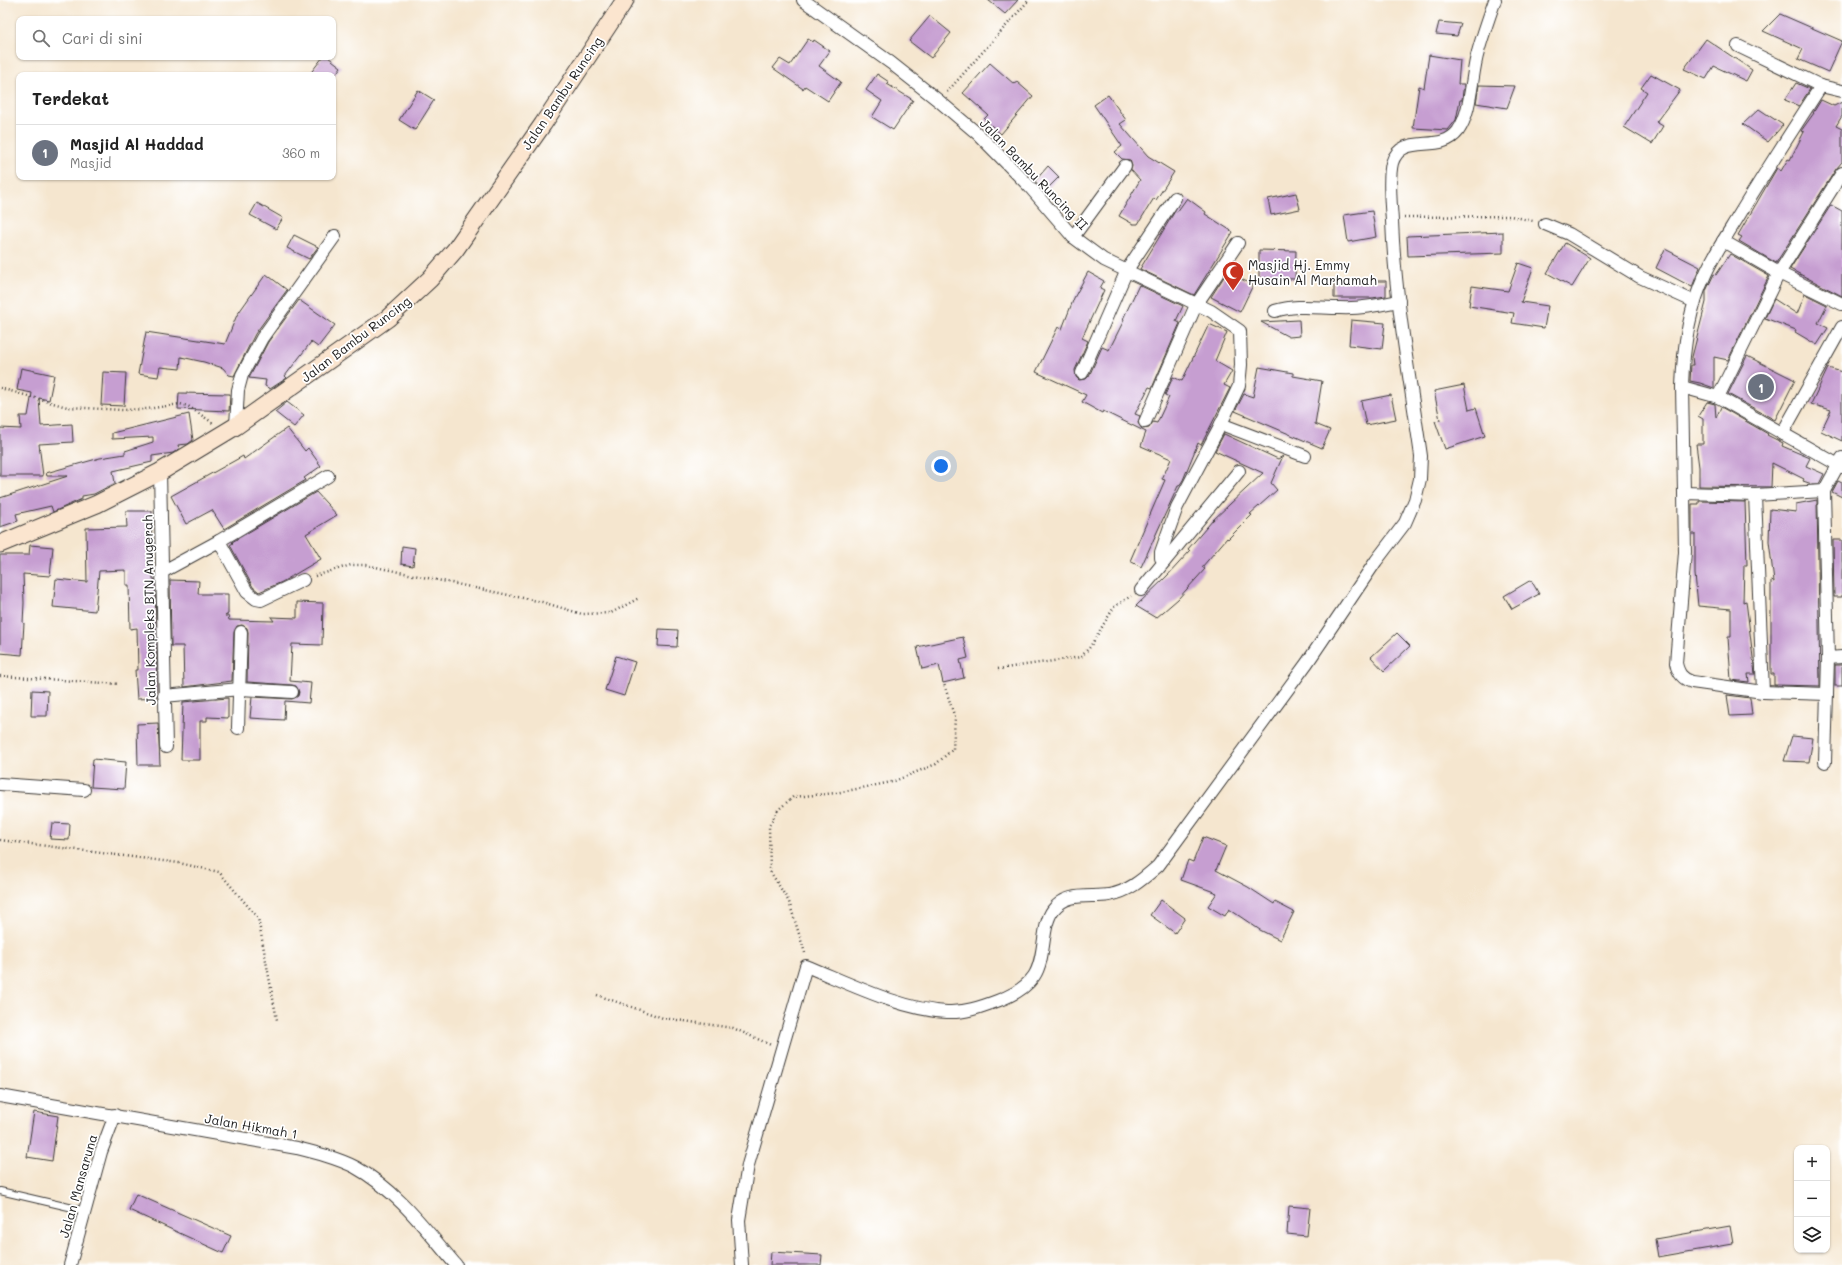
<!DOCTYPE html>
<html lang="id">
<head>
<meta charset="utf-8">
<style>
	body { margin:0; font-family:Mali,sans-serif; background:#f2f2f2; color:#222 }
	.controls { position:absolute; right:12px; bottom:12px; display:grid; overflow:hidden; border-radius:8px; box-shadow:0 1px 3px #0004 }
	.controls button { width:36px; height:36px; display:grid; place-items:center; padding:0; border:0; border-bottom:1px solid #e0e0e0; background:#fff; color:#222; font:20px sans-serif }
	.you { position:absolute; left:941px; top:466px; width:14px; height:14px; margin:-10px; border:3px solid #fff; border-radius:50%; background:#1a73e8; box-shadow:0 0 0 6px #1a73e833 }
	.badge { display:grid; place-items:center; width:26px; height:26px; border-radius:50%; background:#c8321e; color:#fff; font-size:13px; font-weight:700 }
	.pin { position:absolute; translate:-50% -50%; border:2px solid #fff; box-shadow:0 1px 4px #0006 }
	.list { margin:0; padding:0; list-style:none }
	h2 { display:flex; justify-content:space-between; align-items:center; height:52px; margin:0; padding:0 16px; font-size:17px }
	h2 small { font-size:13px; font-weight:400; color:#767676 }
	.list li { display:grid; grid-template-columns:26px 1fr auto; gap:12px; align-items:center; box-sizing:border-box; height:56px; padding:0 16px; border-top:1px solid #e0e0e0 }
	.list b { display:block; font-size:15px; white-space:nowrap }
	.list p { margin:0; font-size:13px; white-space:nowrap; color:#767676 }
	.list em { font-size:13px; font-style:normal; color:#767676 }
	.icon { flex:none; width:22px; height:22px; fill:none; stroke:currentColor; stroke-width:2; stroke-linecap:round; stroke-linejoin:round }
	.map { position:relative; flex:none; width:1842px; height:1265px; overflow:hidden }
	.search { position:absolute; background:#fff; box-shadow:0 1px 3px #0004; left:16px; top:16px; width:320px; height:44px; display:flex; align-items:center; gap:10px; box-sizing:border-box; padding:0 14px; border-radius:8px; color:#767676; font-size:15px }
	.panel { position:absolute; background:#fff; box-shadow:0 1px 3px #0004; left:16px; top:72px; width:320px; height:108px; border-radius:8px }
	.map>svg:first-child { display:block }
	.building { fill:#c69ed1 }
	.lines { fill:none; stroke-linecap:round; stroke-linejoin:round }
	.lane-casing { stroke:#3d3a37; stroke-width:8 }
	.street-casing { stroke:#3d3a37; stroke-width:14 }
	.secondary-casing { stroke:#3d3a37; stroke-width:19 }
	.path { stroke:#3d3a37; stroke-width:2.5; stroke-dasharray:1 3; stroke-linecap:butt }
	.lane { stroke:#fff; stroke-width:6 }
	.street { stroke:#fff; stroke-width:12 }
	.secondary { stroke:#fbe5cf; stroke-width:17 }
	.labels { text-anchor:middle; stroke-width:3.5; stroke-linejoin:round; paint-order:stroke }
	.street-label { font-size:13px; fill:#1c1c1c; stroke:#fff }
	.poi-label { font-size:13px; fill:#1c1c1c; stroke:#fff; text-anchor:start }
</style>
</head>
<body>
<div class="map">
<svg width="1842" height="1265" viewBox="0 0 1842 1265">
	<rect width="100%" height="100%" fill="#fff"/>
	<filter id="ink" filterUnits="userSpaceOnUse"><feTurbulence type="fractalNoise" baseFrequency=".025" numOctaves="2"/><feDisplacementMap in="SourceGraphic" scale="8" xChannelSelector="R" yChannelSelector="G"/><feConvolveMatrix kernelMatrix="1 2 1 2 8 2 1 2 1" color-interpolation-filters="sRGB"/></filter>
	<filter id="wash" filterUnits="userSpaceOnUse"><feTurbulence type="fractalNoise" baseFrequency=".012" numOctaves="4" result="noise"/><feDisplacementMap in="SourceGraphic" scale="16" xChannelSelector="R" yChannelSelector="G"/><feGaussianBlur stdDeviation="0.9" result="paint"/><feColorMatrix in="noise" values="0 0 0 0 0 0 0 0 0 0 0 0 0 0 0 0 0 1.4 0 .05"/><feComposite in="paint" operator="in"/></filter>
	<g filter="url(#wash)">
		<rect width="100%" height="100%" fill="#f5e6cf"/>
		<g id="blocks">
			<g class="building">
				<polygon points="988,0 1018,0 1005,14"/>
				<polygon points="1780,14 1842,41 1828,72 1798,59 1803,49 1763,31"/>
				<polygon points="930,16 951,33 931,58 909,41"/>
				<polygon points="1439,22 1461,24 1457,36 1436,34"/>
				<polygon points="808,39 813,42 814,40 830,51 819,66 841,82 828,101 805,86 803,89 773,68 780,59 790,65"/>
				<polygon points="1706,39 1752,70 1746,81 1714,66 1706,79 1684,69"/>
				<polygon points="1429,55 1460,60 1458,84 1464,84 1463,91 1462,100 1460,100 1456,120 1448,130 1413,128 1419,86 1424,88"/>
				<polygon points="323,57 328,57 341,67 335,75 309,75"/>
				<polygon points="990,63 1014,84 1017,82 1033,96 1001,134 984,119 988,115 963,93"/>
				<polygon points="877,74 889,82 887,84 913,100 893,130 872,117 882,101 866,90"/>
				<polygon points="1651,74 1680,90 1656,122 1663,126 1652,144 1624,127 1647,92 1641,88"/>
				<polygon points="1796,83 1810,89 1799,106 1785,100"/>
				<polygon points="1479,85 1515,86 1507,108 1476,103"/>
				<polygon points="418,90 434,100 415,130 399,120"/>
				<polygon points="1108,95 1126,120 1120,124 1148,156 1174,172 1156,200 1154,198 1138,224 1133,224 1119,216 1140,180 1131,170 1132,166 1130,160 1122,159 1115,152 1122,146 1094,105"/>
				<polygon points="1821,100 1834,106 1842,102 1842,116 1836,126 1842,129 1842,162 1836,169 1776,263 1739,241 1742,237 1738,235 1777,168 1781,171 1788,159 1790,160 1804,132 1801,131 1814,113 1813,113"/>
				<polygon points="1759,109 1783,125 1768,142 1743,124"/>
				<polygon points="1048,166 1059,177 1044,192 1035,181"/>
				<polygon points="1296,193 1300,209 1271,215 1268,199"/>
				<polygon points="1187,198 1206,212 1205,214 1233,232 1194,295 1140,269 1175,211 1177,212"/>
				<polygon points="257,203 283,218 276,229 250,215"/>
				<polygon points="1831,205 1842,211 1842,296 1790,269"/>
				<polygon points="1372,211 1376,237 1348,242 1344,215"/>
				<polygon points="1503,232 1503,253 1408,256 1407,236"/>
				<polygon points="294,235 318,247 309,259 287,248"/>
				<polygon points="1565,243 1590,258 1572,287 1547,273"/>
				<polygon points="1665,249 1700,267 1692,287 1656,268"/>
				<polygon points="1259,250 1296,251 1295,279 1259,278"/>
				<polygon points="1730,254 1769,276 1728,360 1714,357 1714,388 1700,383 1690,381 1691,365 1693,365 1692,357 1706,302 1706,291 1714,274 1716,275"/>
				<polygon points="1518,263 1533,268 1521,302 1548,306 1544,328 1512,323 1514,313 1469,306 1472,286 1508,291"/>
				<polygon points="1088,272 1104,281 1100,288 1104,290 1082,338 1088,341 1075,370 1076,377 1079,380 1086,379 1089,376 1102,347 1109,350 1124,320 1123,319 1139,285 1183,306 1176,321 1180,323 1152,388 1149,387 1135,414 1140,416 1138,423 1142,429 1149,428 1153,422 1157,423 1169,397 1165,395 1173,377 1182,381 1209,324 1227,332 1215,361 1232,371 1224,385 1230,388 1201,445 1198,443 1183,480 1179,486 1178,486 1141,567 1130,561 1165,480 1162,479 1171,459 1141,446 1146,432 1103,411 1102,413 1082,402 1086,395 1036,372 1058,327 1062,329 1074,298"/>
				<polygon points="1227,272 1253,285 1240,312 1211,297"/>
				<polygon points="266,274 287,290 255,334 234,376 229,375 223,368 204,362 181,357 180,369 160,367 158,377 138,374 146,332 225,344 237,315"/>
				<polygon points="1334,281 1386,281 1386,296 1372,298 1334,298"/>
				<polygon points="1805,294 1827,305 1818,323 1828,328 1817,345 1795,332 1796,330 1765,318 1774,299 1797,314"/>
				<polygon points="299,300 335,325 318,347 311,342 285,376 287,378 270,389 265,386 266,380 249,378 268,342"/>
				<polygon points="1299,320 1300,336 1289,337 1261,322"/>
				<polygon points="1351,320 1385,323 1382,349 1349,345"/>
				<polygon points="1747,356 1795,380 1775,420 1728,394"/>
				<polygon points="1259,367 1293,373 1293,376 1322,381 1315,424 1330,430 1322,448 1235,411 1244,394 1253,397"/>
				<polygon points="21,368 54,375 49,400 39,398 41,426 72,424 73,442 39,444 43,476 0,476 0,428 21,429 20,416 28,416 32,393 17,390"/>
				<polygon points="1828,368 1842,372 1842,441 1821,431 1831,410 1811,404"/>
				<polygon points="103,372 126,373 124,406 101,405"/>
				<polygon points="1464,385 1469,410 1476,408 1485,436 1445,449 1435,421 1440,420 1434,391"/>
				<polygon points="179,393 230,394 229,411 178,409"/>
				<polygon points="1391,395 1396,419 1366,425 1361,401"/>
				<polygon points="287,402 304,415 294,427 275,412"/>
				<polygon points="1707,402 1715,404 1716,418 1721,407 1768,434 1767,435 1783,443 1782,446 1810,458 1806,466 1824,474 1819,484 1812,484 1803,481 1804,479 1772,463 1771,487 1699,486 1699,467 1696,444 1703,444 1703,419 1698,416"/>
				<polygon points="189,414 193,440 188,444 178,445 179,449 173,453 152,456 152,462 113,471 115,483 94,494 82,496 82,499 53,512 51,506 16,514 18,521 0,527 0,498 68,476 47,476 46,473 100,458 125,454 125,451 153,442 153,437 112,439 112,433"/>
				<polygon points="287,428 305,451 308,448 321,466 304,478 306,480 224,529 212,510 186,524 171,496 243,456 244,459"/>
				<polygon points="1224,434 1278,459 1283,456 1271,483 1277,490 1250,514 1252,515 1228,539 1227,538 1202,567 1205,569 1178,599 1156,618 1136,606 1167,576 1190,551 1188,549 1213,520 1263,473 1215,451"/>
				<polygon points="1838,481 1842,483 1842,497 1832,492"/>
				<polygon points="316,492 337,515 306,534 321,559 282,582 259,592 253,587 230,545 233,543 232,542"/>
				<polygon points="1817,500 1820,686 1774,685 1774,674 1771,674 1771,581 1774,582 1769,541 1770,509 1796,512 1796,504"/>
				<polygon points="1699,501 1745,502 1747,565 1744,565 1743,602 1746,601 1755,674 1748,674 1749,682 1731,680 1728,637 1731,637 1731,609 1698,606 1695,574 1695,534 1692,534 1692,504 1699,504"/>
				<polygon points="126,511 152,511 151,572 153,572 153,579 155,579 157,698 137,699 135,670 138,670 137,628 130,629 129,585 126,585 126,570 99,571 95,611 53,607 56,579 87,582 86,528 127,527"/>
				<polygon points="1833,540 1842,540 1842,597 1834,597"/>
				<polygon points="30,545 53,547 50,576 23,574 24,603 23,623 24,623 22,655 0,653 0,555 29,555"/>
				<polygon points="402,546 415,548 413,566 401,564"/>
				<polygon points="170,580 199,581 198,594 228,594 228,614 225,616 228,616 229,620 274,621 271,617 297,618 297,602 323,603 322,645 292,644 290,681 311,683 309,703 285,701 284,720 250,718 252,697 292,699 298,696 299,692 296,686 292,685 247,682 248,632 247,628 242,625 237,626 234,632 232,681 184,687 183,646 171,646"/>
				<polygon points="1531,580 1539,594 1512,609 1504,596"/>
				<polygon points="659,629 678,630 677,647 658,646"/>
				<polygon points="1397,633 1410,646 1384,671 1371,657"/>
				<polygon points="963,637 968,658 960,660 964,678 943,683 939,665 922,669 917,647"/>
				<polygon points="616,656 635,662 624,696 605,690"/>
				<rect x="1835" y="665" width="7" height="21"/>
				<polygon points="32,690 48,691 47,716 31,716"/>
				<polygon points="1727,695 1750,698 1752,715 1730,716"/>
				<polygon points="228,698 228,718 207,717 207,721 200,721 200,760 181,760 183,702"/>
				<polygon points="158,723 160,765 138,765 137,724"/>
				<polygon points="1792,736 1813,738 1809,762 1784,761"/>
				<polygon points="93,759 126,762 124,789 91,787"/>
				<polygon points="52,823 70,824 69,840 50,839"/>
				<polygon points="1203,837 1226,846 1216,870 1248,887 1274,904 1275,902 1294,912 1280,940 1260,930 1229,909 1225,916 1208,906 1217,893 1181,880 1188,860 1193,862"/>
				<polygon points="1161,900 1185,918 1175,933 1150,915"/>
				<polygon points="34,1112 58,1116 52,1161 27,1157"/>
				<polygon points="136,1194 231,1236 223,1253 129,1210"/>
				<polygon points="1289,1206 1310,1208 1307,1236 1287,1234"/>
				<polygon points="1730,1226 1733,1244 1658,1257 1655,1239"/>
				<polygon points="771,1252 822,1255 821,1265 770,1265"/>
			</g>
		</g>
	</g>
	<g filter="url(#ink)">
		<use href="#blocks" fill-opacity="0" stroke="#3d3a37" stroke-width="1"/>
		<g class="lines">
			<g class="lane-casing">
				<polyline id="lane" points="0,1191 86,1211"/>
			</g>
			<g class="street-casing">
				<g id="street">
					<polyline points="803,0 891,63 939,101 979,135 1029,186 1073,237 1104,260 1211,311 1240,331 1241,365 1239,386 1221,424 1177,507 1161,552 1161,558 1164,562"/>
					<polyline points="1738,46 1821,86"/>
					<polyline points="1545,224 1569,234 1640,277 1695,302"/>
					<polyline points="1073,237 1125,166"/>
					<polyline points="1723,241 1779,273 1842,304"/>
					<path d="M 1275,311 C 1296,304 1318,308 1340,308 C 1360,309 1379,305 1399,301"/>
					<polyline points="1082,373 1127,270 1175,198"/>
					<path d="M 1682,387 C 1683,349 1689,309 1705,275 C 1714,254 1727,235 1738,217 C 1765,172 1793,129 1821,86 L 1842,91"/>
					<polyline points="1718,397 1779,273 1842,173"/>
					<polyline points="1145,422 1196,305 1238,243"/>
					<polyline points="1221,424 1305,456"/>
					<polyline points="236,426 238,390 242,375 262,338 335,236"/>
					<polyline points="1782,434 1842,327"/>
					<polyline points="160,472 166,747"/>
					<polyline points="1824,491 1828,658 1842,657"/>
					<polyline points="1684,493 1682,387 1718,397 1842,467"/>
					<polyline points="1755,495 1763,692"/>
					<polyline points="219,541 247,592 256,599 261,600 303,580"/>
					<polyline points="162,572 219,541 328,476"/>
					<polyline points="1141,590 1239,471"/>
					<path d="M 1827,694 L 1763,692 L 1692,682 C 1682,679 1678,673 1676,663 L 1685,552 L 1684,493 L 1755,495 L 1824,491 L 1842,458"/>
					<polyline points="164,696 240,689 292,692"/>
					<polyline points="238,728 241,632"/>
					<polyline points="1825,762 1828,658"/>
					<polyline points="0,784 84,790"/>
					<path d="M 0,1096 L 297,1148 C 317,1153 337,1158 355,1167 C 397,1190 426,1230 456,1265"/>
					<polyline points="70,1265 101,1152 115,1115"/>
					<path d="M 742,1265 L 739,1220 L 748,1165 L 806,966 C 848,983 902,1010 947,1012 C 964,1013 981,1007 997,1001 C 1011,996 1025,989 1034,976 C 1046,958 1041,926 1053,910 C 1067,891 1089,898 1109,895 C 1129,892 1144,878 1158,866 L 1307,663 L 1376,561 L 1405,523 L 1415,500 L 1420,479 L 1421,456 C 1410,378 1395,300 1392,221 C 1391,204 1388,179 1392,163 C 1402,131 1440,155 1458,131 C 1472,111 1471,75 1478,52 C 1483,34 1489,17 1495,0"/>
				</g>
			</g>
			<g class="secondary-casing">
				<polyline id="secondary" points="0,544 97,504 160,472 236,426 388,318 430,279 455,250 543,124 625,0"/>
			</g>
			<g class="path">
				<polyline points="947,92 1029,0"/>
				<polyline points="1404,217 1511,216 1533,221"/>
				<polyline points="0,388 67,407 123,410 147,409 180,404 188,406 213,423"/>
				<polyline points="315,576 351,565 366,565 542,602 582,614 611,613 639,598"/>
				<polyline points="998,669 1081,657 1090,647 1114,607 1131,596"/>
				<polyline points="0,676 119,684"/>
				<polyline points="0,840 179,863 219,872 258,918 277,1020"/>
				<polyline points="805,953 789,902 770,871 769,826 778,810 793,797 836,793 892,782 936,764 953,749 955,718 944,684"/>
				<polyline points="597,995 663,1018 733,1028 771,1045"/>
			</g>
			<use href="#lane" class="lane"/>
			<use href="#street" class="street"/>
			<use href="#secondary" class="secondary"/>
		</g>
	</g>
	<defs>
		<g id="mosque-pin" transform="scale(1.15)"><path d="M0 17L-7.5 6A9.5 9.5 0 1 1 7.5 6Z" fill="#c8321e" stroke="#fff"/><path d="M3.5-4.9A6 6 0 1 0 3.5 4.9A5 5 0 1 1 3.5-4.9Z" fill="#fff"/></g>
	</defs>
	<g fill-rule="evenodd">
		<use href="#mosque-pin" x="1233" y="272"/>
	</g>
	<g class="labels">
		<g class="street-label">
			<text transform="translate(562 93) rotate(-56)" y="5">Jalan Bambu Runcing</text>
			<text transform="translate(1034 174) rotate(46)" y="5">Jalan Bambu Runcing II</text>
			<text transform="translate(356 339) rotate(-37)" y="5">Jalan Bambu Runcing</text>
			<text transform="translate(149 610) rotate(-91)" y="5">Jalan Kompleks BTN Anugerah</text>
			<text transform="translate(251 1126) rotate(10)" y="5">Jalan Hikmah 1</text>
			<text transform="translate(78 1186) rotate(-74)" y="5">Jalan Mansaruna</text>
		</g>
		<g class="poi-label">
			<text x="1248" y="270">Masjid Hj. Emmy<tspan x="1248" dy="15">Husain Al Marhamah</tspan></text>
		</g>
	</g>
</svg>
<div class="controls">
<button>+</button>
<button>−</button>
<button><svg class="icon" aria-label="layers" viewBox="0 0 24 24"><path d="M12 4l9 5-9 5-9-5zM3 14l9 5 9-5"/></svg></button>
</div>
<div class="you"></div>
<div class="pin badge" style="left:1761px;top:387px;background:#6b7280">1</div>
<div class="search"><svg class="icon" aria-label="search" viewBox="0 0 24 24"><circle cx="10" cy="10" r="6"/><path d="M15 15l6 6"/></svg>Cari di sini</div>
<section class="panel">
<h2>Terdekat<small></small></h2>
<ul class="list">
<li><span class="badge" style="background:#6b7280">1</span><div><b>Masjid Al Haddad</b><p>Masjid</p></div><em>360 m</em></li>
</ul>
</section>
</div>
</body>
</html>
